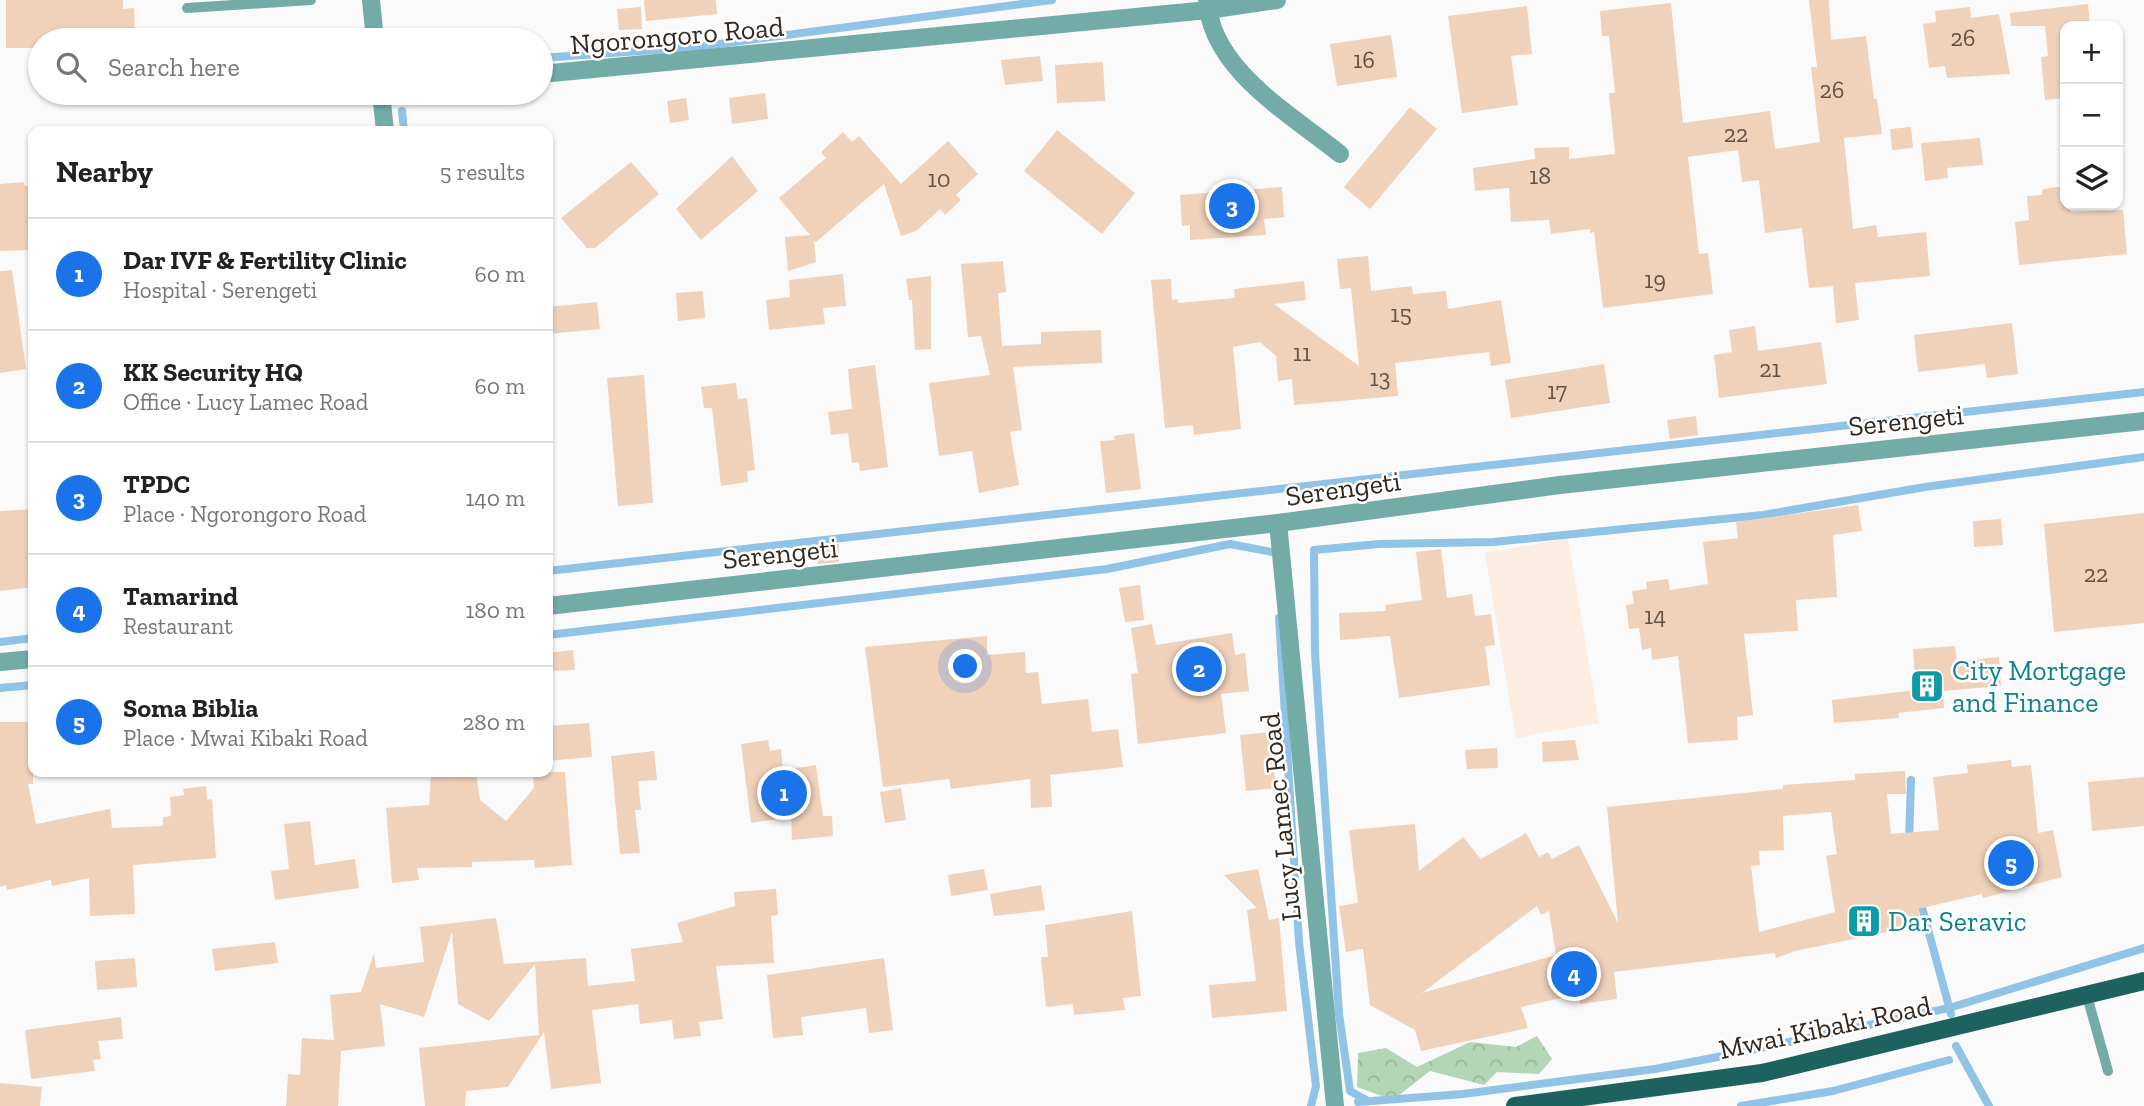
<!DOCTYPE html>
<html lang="en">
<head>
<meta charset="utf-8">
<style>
	body { margin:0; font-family:"Zilla Slab",serif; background:#f2f2f2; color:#222 }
	.controls { position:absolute; right:21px; top:21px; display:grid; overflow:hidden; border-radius:14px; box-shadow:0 2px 5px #0004 }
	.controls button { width:63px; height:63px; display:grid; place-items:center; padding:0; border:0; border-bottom:2px solid #e0e0e0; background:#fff; color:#222; font:35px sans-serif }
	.you { position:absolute; left:966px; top:667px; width:24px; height:24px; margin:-18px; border:5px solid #fff; border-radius:50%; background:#1a73e8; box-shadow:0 0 0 10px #1a73e833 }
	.badge { display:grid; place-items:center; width:46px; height:46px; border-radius:50%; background:#1a73e8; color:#fff; font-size:23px; font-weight:700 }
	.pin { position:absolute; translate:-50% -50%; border:4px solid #fff; box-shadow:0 2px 7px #0006 }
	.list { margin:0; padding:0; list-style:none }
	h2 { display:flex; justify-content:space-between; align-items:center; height:91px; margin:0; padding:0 28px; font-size:30px }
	h2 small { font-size:23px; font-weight:400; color:#767676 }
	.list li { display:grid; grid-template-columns:46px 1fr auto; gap:21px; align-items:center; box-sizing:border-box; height:112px; padding:0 28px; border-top:2px solid #e0e0e0 }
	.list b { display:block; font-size:26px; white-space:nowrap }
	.list p { margin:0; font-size:23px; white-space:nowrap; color:#767676 }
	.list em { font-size:23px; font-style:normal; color:#767676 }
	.icon { flex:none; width:38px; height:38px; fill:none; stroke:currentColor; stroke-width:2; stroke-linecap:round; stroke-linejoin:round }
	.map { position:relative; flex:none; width:2144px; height:1106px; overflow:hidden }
	.search { position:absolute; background:#fff; box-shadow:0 2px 5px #0004; left:28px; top:28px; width:525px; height:77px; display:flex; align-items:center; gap:18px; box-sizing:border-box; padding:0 24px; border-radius:38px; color:#767676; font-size:26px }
	.panel { position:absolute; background:#fff; box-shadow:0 2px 5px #0004; left:28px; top:126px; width:525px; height:651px; border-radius:14px }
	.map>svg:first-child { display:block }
	.built { fill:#fcede2 }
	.forest { fill:url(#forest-crowns) }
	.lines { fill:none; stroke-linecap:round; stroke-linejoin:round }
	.stream { stroke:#90c3e6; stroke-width:8 }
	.building { fill:#f0d2bb; fill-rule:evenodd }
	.service { stroke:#73aca7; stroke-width:10 }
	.minor { stroke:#73aca7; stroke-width:18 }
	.primary { stroke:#1d625e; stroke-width:18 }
	.labels { text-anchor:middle; stroke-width:5; stroke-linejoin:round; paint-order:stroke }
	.number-label { font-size:24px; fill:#625246 }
	.street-label { font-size:28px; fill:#33281f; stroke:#fff }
	.culture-label { font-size:28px; fill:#0d838f; stroke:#fff; text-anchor:start }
</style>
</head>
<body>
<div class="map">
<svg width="2144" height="1106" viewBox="0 0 2144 1106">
	<defs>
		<pattern id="forest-crowns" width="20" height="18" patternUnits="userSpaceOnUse" patternTransform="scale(1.75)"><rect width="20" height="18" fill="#b3d6b4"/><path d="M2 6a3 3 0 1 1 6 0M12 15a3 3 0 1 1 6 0" fill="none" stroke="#9ab89a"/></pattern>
	</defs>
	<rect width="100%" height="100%" fill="#fafafa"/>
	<polygon class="built" points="1568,538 1599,723 1516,738 1485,553"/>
	<polygon class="forest" points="1537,1036 1552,1059 1539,1074 1497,1072 1484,1085 1430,1071 1393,1100 1357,1087 1358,1053 1386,1048 1417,1067 1470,1042 1516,1047"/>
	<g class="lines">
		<g class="stream">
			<polyline points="541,58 696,47 1052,0"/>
			<polyline points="402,111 404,131"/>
			<polyline points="548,571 2144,392"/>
			<polyline points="1279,618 1299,942 1316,1086 1311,1106"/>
			<polyline points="548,635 1107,569 1230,544 1277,553 1278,556"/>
			<polyline points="0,642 33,638"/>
			<polyline points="0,688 33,685"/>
			<polyline points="1909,843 1911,780"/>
			<polyline points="1920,900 1951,1014"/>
			<polyline points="1956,1046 1989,1106"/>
			<polyline points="1368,1101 1350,1091 1339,1014 1315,653 1314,550 1379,544 1493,542 1763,515 1925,487 2144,457"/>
			<polyline points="1358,1102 1463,1094 1655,1069 1728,1055 1949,1008 2144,948"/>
			<polyline points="1741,1106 1833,1091 1949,1060"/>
		</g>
	</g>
	<g class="building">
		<polygon points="6,0 123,0 123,9 134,8 135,34 40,40 40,48 6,48"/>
		<polygon points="644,0 716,0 717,14 646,21"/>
		<polygon points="1809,0 1829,0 1831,40 1866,36 1874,99 1877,99 1882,134 1844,138 1853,229 1876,225 1878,237 1926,232 1930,276 1855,283 1859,320 1836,323 1833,286 1809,288 1802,228 1765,233 1759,180 1742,182 1738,150 1688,157 1699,254 1708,253 1713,294 1603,308 1594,232 1590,233 1590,229 1551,234 1549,220 1511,222 1509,188 1475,191 1473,168 1535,159 1534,148 1569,147 1569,159 1615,154 1609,93 1615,93 1609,36 1602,36 1600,11 1671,3 1683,123 1770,111 1775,149 1820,142 1811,67 1817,67"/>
		<polygon points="2088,4 2090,26 2065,26 2065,98 2045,100 2041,57 2048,56 2045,26 2011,26 2010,13"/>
		<polygon points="1527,6 1532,54 1511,56 1518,105 1462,113 1448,16"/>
		<polygon points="641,7 642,29 619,30 617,9"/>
		<polygon points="1970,7 1971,18 1999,14 2010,74 1947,78 1945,66 1929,68 1923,24 1936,22 1935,11"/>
		<polygon points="1391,35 1397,77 1337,86 1330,44"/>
		<polygon points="1040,56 1043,81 1005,85 1001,60"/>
		<polygon points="1103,62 1105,101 1057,103 1055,65"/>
		<polygon points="765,93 768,119 732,124 729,98"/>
		<polygon points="686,98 689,120 670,123 667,101"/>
		<polygon points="1410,107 1437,129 1370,209 1344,187"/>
		<polygon points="1911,127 1913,148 1892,150 1890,129"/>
		<polygon points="1057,130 1135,193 1102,234 1024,171"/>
		<polygon points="843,132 852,142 859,136 901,184 948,141 978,174 956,195 961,200 945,215 940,209 916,231 901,236 884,184 816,242 814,240 816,262 788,271 785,237 810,235 779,198 826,158 821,152"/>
		<polygon points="1980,138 1983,165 1947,168 1948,178 1925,181 1921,143"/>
		<polygon points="732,156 758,191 701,240 676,209"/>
		<polygon points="631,162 659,194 595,248 587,248 561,218"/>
		<polygon points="24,182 25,186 33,185 33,250 0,251 0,184"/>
		<polygon points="2065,186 2065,205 2071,205 2071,212 2123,210 2127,254 2019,265 2015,222 2029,220 2027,196 2042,195 2043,189"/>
		<polygon points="1282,187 1284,217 1264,219 1266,235 1190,240 1190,225 1182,226 1180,195"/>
		<polygon points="1368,256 1371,291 1412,286 1413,294 1446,291 1448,309 1501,300 1511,363 1491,366 1489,352 1395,363 1398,396 1294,405 1292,379 1278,381 1276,356 1260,342 1233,347 1241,429 1194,435 1193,425 1165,428 1151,280 1171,279 1172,300 1178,299 1178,303 1235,298 1234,289 1304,281 1306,300 1274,304 1359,366 1351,288 1340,289 1337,259"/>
		<polygon points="1003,261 1006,292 998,293 1002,346 1041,344 1041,332 1101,330 1102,363 1013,367 1022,430 1010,432 1019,485 979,493 972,451 939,456 929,383 990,375 981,336 968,337 961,264"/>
		<polygon points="12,270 26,369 0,373 0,271"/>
		<polygon points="843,274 846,306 823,308 825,324 769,330 766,300 790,297 789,280"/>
		<polygon points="931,276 931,349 915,350 912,300 909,300 906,279"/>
		<polygon points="703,291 705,318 678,321 676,293"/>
		<polygon points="597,302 600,329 548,334 548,307"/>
		<polygon points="2012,323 2018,374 1987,378 1985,364 1918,372 1914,335"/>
		<polygon points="1755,326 1758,351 1821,342 1827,384 1719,398 1714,355 1732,352 1729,330"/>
		<polygon points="1604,364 1610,403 1511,418 1505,380"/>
		<polygon points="875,365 888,467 860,471 859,462 852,463 848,433 831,435 828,412 852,409 848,369"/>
		<polygon points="644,375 653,503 618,506 607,378"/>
		<polygon points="736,383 738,399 747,398 755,470 747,471 748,482 721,486 712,408 704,408 701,387"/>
		<polygon points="1696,416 1698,435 1670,439 1667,420"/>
		<polygon points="1134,433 1141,489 1106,493 1100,441 1115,440 1114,436"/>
		<polygon points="1858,505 1862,531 1833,535 1837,597 1796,600 1798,631 1744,634 1753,715 1737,717 1738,740 1688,743 1678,656 1652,660 1651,648 1642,650 1639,628 1629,629 1626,605 1634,604 1632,591 1647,589 1646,582 1668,579 1670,590 1708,584 1703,542 1738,538 1736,522"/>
		<polygon points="33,509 33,587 0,591 0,511"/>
		<polygon points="2144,513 2144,623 2054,632 2044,524"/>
		<polygon points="2001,519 2003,545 1974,547 1973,521"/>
		<polygon points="818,543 839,544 839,562 818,564"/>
		<polygon points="1441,549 1447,598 1472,594 1475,616 1491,614 1495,645 1485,646 1490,685 1399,698 1390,636 1340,640 1339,613 1386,611 1385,605 1422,600 1416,552"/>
		<polygon points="1140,585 1144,620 1125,622 1119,588"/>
		<polygon points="1152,624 1156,645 1232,633 1235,655 1245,653 1249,691 1221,694 1226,733 1138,744 1131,674 1138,673 1131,628"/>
		<polygon points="987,636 987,655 1025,652 1026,673 1038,672 1042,704 1088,699 1092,732 1118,729 1123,767 1050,775 1052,807 1031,808 1030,779 951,789 949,779 883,787 865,647"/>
		<polygon points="1955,646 1957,661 1999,657 2001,686 1943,691 1944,708 1898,713 1899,718 1834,723 1832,700 1916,690 1913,649"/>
		<polygon points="573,650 575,670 548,671 548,653"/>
		<polygon points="0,722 29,722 29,726 33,726 33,784 28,784 36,824 110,809 112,828 163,826 163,817 171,816 170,797 184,795 183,789 206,786 207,800 212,799 216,858 133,865 135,914 90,916 89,878 52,886 51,880 7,890 6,885 0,887"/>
		<polygon points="589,723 592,757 548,761 548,726"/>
		<polygon points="1270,732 1276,788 1246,791 1240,735"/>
		<polygon points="768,740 770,751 781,749 783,770 816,765 823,816 832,816 833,836 792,840 791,817 751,823 741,744"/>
		<polygon points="1575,740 1579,760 1543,762 1542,742"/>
		<polygon points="1497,748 1498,768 1467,769 1465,750"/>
		<polygon points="654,751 657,780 638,781 641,810 635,810 640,853 620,854 611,756"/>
		<path d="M 2011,760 L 2012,767 L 2031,765 L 2038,833 L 2053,830 L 2062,877 L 1983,898 L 1982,894 L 1918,909 L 1921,925 L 1795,951 L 1776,958 L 1775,953 L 1614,972 L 1617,999 L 1580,1004 L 1579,994 L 1521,1007 L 1528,1028 L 1421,1051 L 1415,1030 L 1370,1005 L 1363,949 L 1346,952 L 1339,906 L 1358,903 L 1349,830 L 1415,824 L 1419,871 L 1463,837 L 1481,859 L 1526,833 L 1539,857 L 1548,852 L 1552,859 L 1579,845 L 1618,923 L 1607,807 L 1783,789 L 1783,785 L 1855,780 L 1855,774 L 1905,771 L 1906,794 L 1887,794 L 1891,834 L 1939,830 L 1933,777 L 1968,773 L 1967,765 ZM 1831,812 L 1837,854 L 1826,856 L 1835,912 L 1759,932 L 1751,866 L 1760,865 L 1759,851 L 1784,850 L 1783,816 ZM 1537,906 L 1541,915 L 1549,911 L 1556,955 L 1422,993 Z"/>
		<polygon points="431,772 476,772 480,800 506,821 534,788 533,772 565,772 572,865 535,868 534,860 472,862 472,867 417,868 419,880 392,883 386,808 429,805"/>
		<polygon points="2144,777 2144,826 2092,831 2088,782"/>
		<polygon points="901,788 906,820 885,823 880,792"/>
		<polygon points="310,821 315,865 355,859 359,888 275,900 271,871 289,869 284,824"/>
		<polygon points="984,869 988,890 951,896 948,875"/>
		<polygon points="1258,869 1269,920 1279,918 1287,1011 1212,1018 1209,985 1256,981 1247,910 1257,908 1224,875"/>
		<polygon points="1041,885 1045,910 994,916 990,894"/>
		<polygon points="776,889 778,915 771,916 774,963 716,966 723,1019 699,1022 701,1036 674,1039 672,1020 640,1024 638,1004 592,1010 601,1083 551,1089 544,1032 508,1087 466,1091 465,1106 425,1106 419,1048 539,1035 535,964 489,1021 458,1004 452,932 424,1017 380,1004 385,1046 341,1051 338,1106 286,1106 288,1074 300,1075 302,1038 334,1040 330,995 361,992 374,953 376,968 424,962 420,927 496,918 504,964 586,958 588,986 635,981 631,949 683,942 677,923 735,906 734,892"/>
		<polygon points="1132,911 1141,996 1123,998 1125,1010 1074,1015 1073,1004 1046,1007 1041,957 1048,957 1045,925"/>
		<polygon points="275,942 278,963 215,971 212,949"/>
		<polygon points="135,958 137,987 97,990 95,961"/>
		<polygon points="884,958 893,1030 869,1033 866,1008 801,1017 803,1035 773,1038 767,975"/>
		<polygon points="121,1017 123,1039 98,1041 101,1059 93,1060 95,1071 31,1079 25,1030"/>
		<polygon points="0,1083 42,1087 40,1106 0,1106"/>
	</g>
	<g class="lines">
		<g class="service">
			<polyline points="187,8 311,0"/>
			<polyline points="2087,996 2108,1071"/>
		</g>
		<g class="minor">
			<polyline points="371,0 375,40"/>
			<path d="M 1207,0 C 1211,70 1291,114 1340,154"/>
			<polyline points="541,74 1208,10 1277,0"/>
			<polyline points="381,93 385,131"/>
			<polyline points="1278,523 1335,1106"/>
			<polyline points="548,606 1278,523 1560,485 2144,421"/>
			<polyline points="0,662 33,659"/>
		</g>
		<polyline class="primary" points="1515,1106 1762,1073 2144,981"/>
	</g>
	<defs>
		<g id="building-square" transform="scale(1.75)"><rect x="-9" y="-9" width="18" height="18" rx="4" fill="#0f9aa8" stroke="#fff"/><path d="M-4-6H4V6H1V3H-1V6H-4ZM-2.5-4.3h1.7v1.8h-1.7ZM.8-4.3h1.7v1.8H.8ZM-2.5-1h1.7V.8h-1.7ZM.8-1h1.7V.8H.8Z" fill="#fff"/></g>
	</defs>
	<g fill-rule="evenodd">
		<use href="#building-square" x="1927" y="686"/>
		<use href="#building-square" x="1864" y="921"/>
	</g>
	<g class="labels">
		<g class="number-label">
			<text x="1963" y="46">26</text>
			<text x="1364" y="68">16</text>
			<text x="1832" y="98">26</text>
			<text x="1736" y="142">22</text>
			<text x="1540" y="184">18</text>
			<text x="939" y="187">10</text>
			<text x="1655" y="288">19</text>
			<text x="1401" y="322">15</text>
			<text x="1302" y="361">11</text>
			<text x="1770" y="377">21</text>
			<text x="1380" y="386">13</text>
			<text x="1557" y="399">17</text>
			<text x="2096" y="582">22</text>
			<text x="1655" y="624">14</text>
		</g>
		<g class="street-label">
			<text transform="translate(677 35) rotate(-5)" y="10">Ngorongoro Road</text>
			<text transform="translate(1906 420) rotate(-6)" y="10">Serengeti</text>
			<text transform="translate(1343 488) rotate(-8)" y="10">Serengeti</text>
			<text transform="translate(780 553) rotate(-6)" y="10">Serengeti</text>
			<text transform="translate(1280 817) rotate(-96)" y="10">Lucy Lamec Road</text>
			<text transform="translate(1825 1027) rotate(-12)" y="10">Mwai Kibaki Road</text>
		</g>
		<g class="culture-label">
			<text x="1952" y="680">City Mortgage<tspan x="1952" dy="32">and Finance</tspan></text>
			<text x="1888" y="931">Dar Seravic</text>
		</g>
	</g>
</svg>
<div class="controls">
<button>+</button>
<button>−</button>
<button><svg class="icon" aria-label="layers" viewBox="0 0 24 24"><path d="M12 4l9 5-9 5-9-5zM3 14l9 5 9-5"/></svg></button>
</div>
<div class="you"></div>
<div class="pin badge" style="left:784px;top:793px">1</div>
<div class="pin badge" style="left:1199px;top:669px">2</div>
<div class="pin badge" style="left:1232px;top:206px">3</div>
<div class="pin badge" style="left:1574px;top:974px">4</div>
<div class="pin badge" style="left:2011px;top:863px">5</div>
<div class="search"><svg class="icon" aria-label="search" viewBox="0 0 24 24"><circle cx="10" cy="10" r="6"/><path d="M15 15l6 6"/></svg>Search here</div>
<section class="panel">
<h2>Nearby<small>5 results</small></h2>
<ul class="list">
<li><span class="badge">1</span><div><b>Dar IVF &amp; Fertility Clinic</b><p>Hospital · Serengeti</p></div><em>60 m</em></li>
<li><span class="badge">2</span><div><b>KK Security HQ</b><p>Office · Lucy Lamec Road</p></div><em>60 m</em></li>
<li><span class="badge">3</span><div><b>TPDC</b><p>Place · Ngorongoro Road</p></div><em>140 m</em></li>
<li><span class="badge">4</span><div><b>Tamarind</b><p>Restaurant</p></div><em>180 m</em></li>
<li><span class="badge">5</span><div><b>Soma Biblia</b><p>Place · Mwai Kibaki Road</p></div><em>280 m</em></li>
</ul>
</section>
</div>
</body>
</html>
